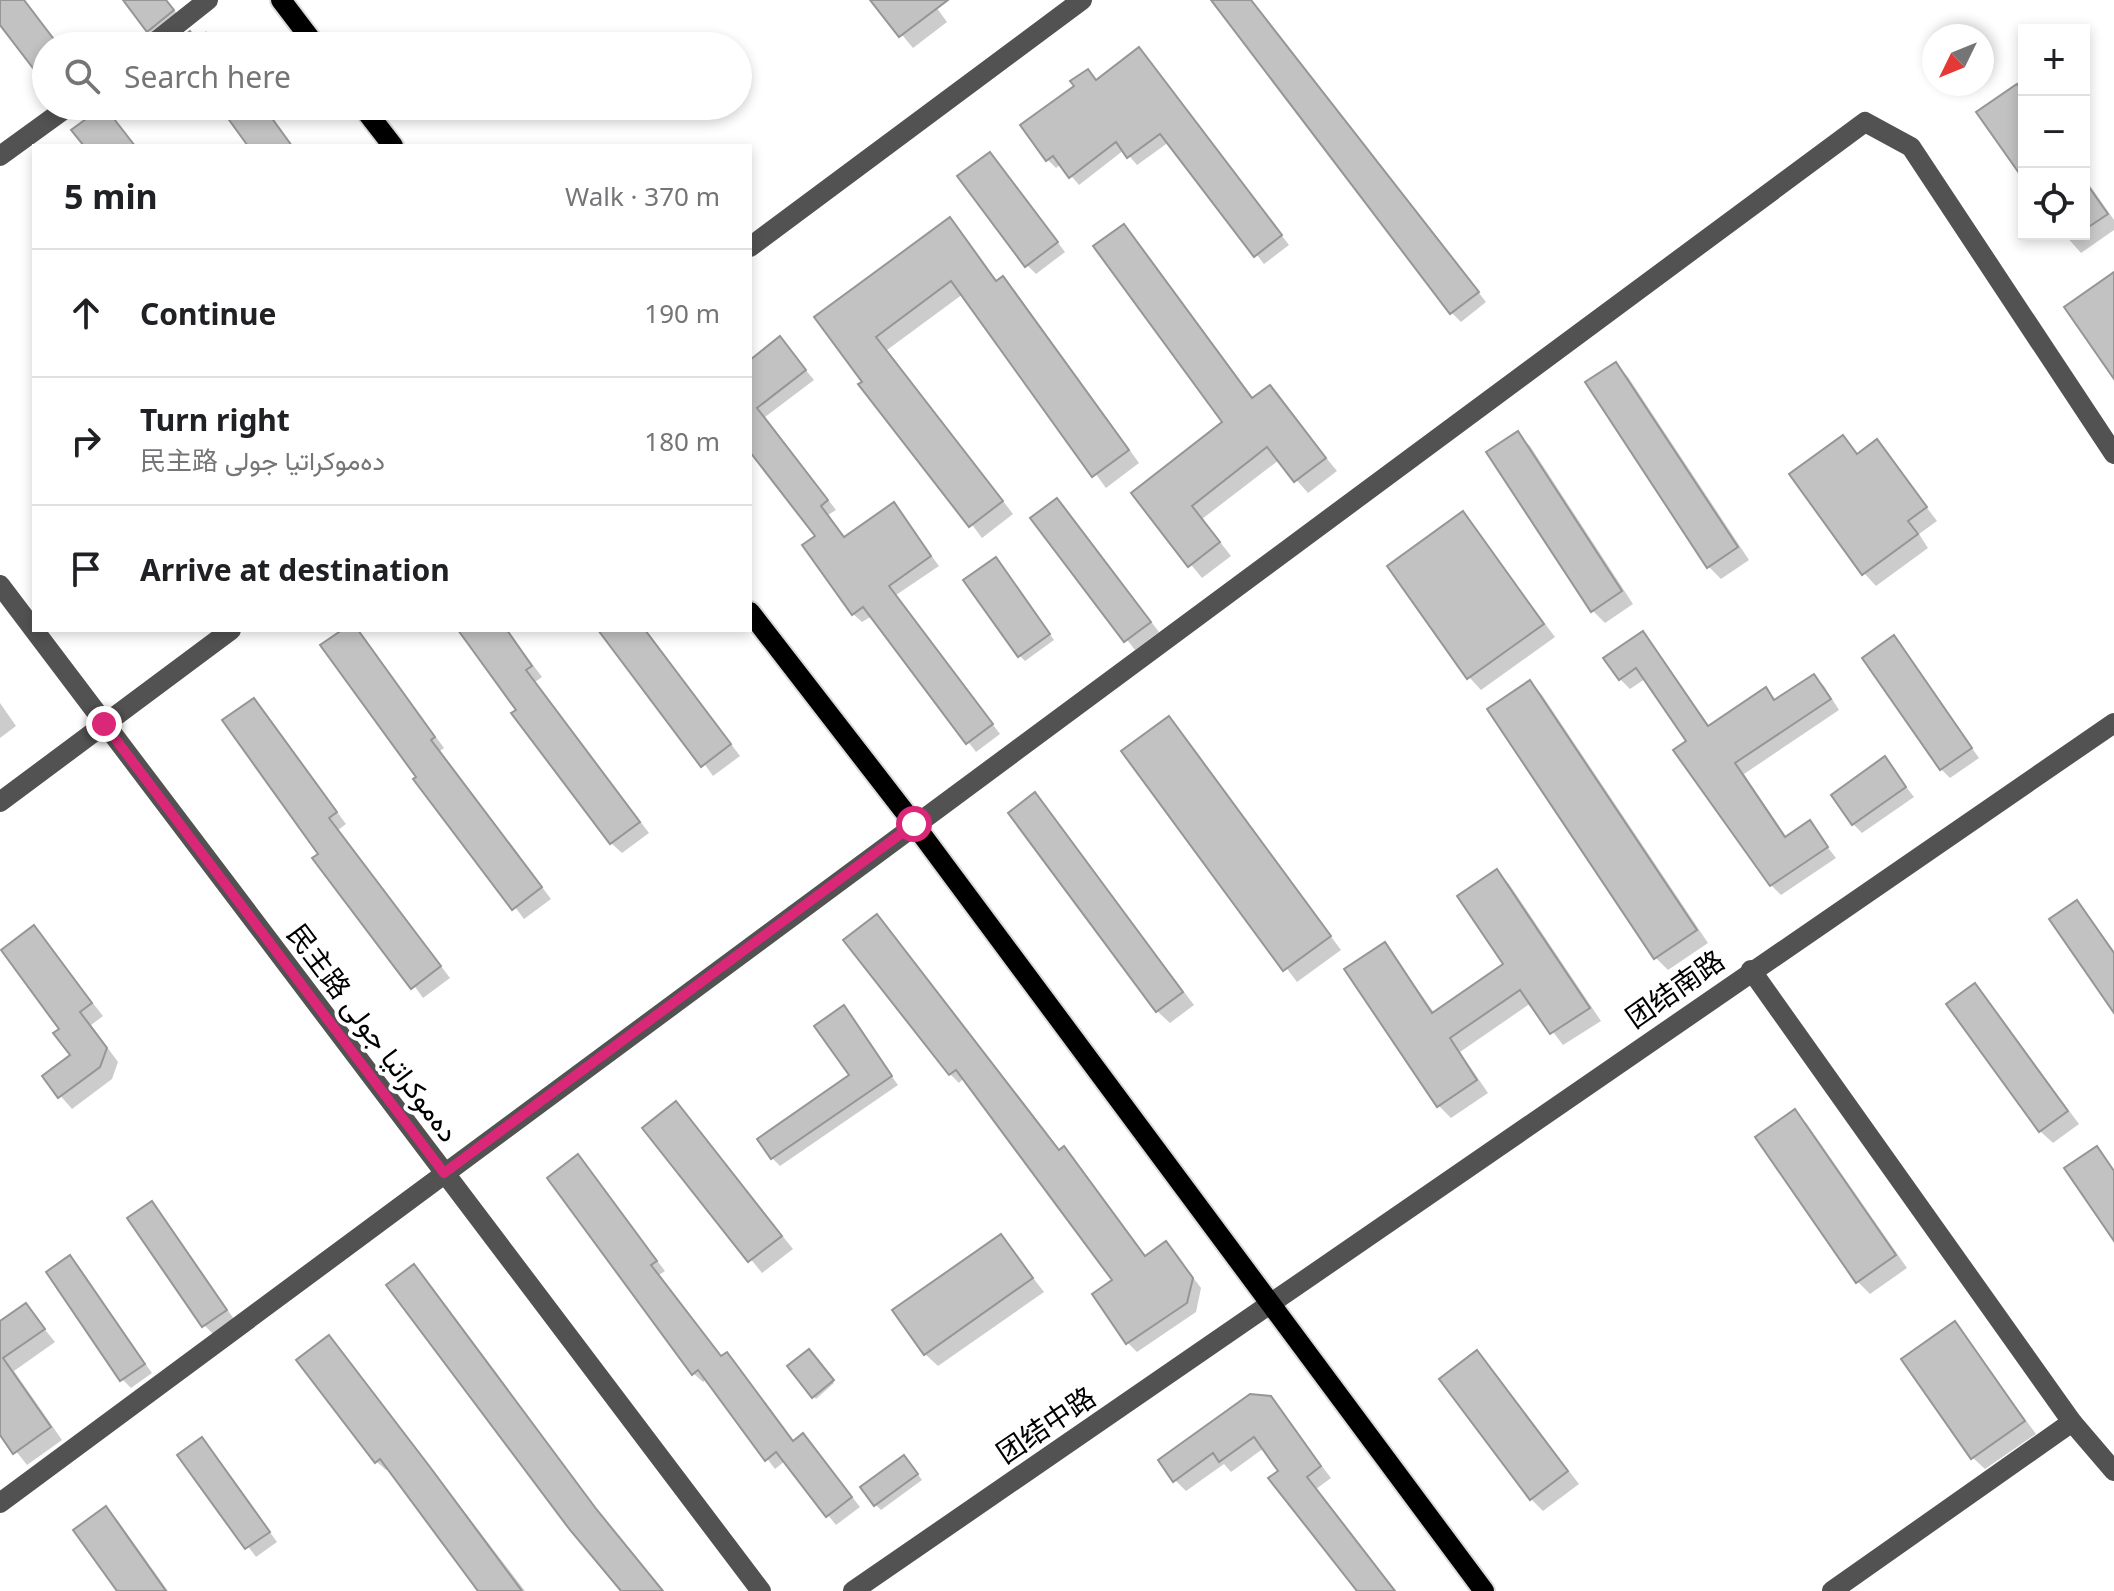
<!DOCTYPE html>
<html lang="en">
<head>
<meta charset="utf-8">
<style>
	body { margin:0; font-family:"Noto Sans",Vazirmatn,"Noto Sans SC",sans-serif; background:#f2f2f2; color:#202124 }
	.controls { position:absolute; right:24px; top:24px; display:grid; overflow:hidden; border-radius:0px; box-shadow:0 4px 12px #0003 }
	.controls button { width:72px; height:72px; display:grid; place-items:center; padding:0; border:0; border-bottom:2px solid #e0e0e0; background:#fff; color:#202124; font:40px sans-serif }
	.compass { position:absolute; left:1922px; top:24px; width:72px; height:72px; border-radius:50%; background:#fff; box-shadow:0 4px 12px #0003; rotate:227deg }
	.stop { position:absolute; width:24px; height:24px; margin:-18px; border:6px solid #db2777; border-radius:50%; background:#fff }
	.stop.end { background:#db2777; border-color:#fff; box-shadow:0 2px 8px #0008 }
	.list { margin:0; padding:0; list-style:none }
	h2 { display:flex; justify-content:space-between; align-items:center; height:104px; margin:0; padding:0 32px; font-size:34px }
	h2 small { font-size:26px; font-weight:400; color:#757577 }
	.list li { display:grid; grid-template-columns:52px 1fr auto; gap:24px; align-items:center; box-sizing:border-box; height:128px; padding:0 32px; border-top:2px solid #e0e0e0 }
	.list b { display:block; font-size:30px; white-space:nowrap }
	.list p { margin:0; font-size:26px; white-space:nowrap; color:#757577 }
	.list em { font-size:26px; font-style:normal; color:#757577 }
	.icon { flex:none; width:44px; height:44px; fill:none; stroke:currentColor; stroke-width:2; stroke-linecap:round; stroke-linejoin:round }
	.map { position:relative; flex:none; width:2114px; height:1591px; overflow:hidden }
	.search { position:absolute; background:#fff; box-shadow:0 4px 12px #0003; left:32px; top:32px; width:720px; height:88px; display:flex; align-items:center; gap:20px; box-sizing:border-box; padding:0 28px; border-radius:44px; color:#757577; font-size:30px }
	.panel { position:absolute; background:#fff; box-shadow:0 4px 12px #0003; left:32px; top:144px; width:720px; height:488px; border-radius:0px }
	.map>svg:first-child { display:block }
	.shadow { fill:#0003 }
	.building { fill:#c2c2c2; stroke:#969696; stroke-width:2 }
	.lines { fill:none; stroke-linecap:round; stroke-linejoin:round }
	.major-casing { stroke:#dbdbdb; stroke-width:24 }
	.minor { stroke:#525252; stroke-width:20 }
	.major { stroke:#000; stroke-width:20 }
	.route { stroke:#db2777; stroke-width:10 }
	.labels { text-anchor:middle; stroke-width:8; stroke-linejoin:round; paint-order:stroke }
	.street-label { font-size:28px; fill:#000; stroke:#fff }
</style>
</head>
<body>
<div class="map">
<svg width="2114" height="1591" viewBox="0 0 2114 1591">
	<rect width="100%" height="100%" fill="#fff"/>
	<g class="shadow">
		<polygon points="125,0 166,0 182,20 157,40"/>
		<polygon points="873,0 931,0 947,22 913,48"/>
		<polygon points="1213,0 1251,0 1486,302 1461,322 1452,313"/>
		<polygon points="206,31 220,46 178,46 195,39"/>
		<polygon points="1147,58 1289,245 1264,264 1169,142 1137,165 1124,150 1079,185 1061,164 1056,168 1048,160 1097,81"/>
		<polygon points="999,164 1065,252 1036,274 1027,265"/>
		<polygon points="2084,177 2114,220 2114,230 2081,253 2064,234 2084,234"/>
		<polygon points="949,220 998,282 1003,279 1015,291 1139,463 1106,488 963,294 887,350 1013,514 982,538 817,318"/>
		<polygon points="1124,226 1254,399 1269,388 1337,471 1308,493 1279,460 1202,519 1231,556 1202,578 1133,494 1225,422"/>
		<polygon points="780,339 814,380 765,417 836,510 828,515 845,539 894,505 939,566 896,595 1000,734 976,752 872,616 862,622 853,614 818,536 750,449 750,362"/>
		<polygon points="1616,364 1628,377 1749,560 1721,579 1708,566"/>
		<polygon points="1517,434 1530,446 1633,604 1605,623 1593,611"/>
		<polygon points="1843,437 1859,455 1877,442 1937,521 1919,534 1928,548 1876,586 1864,573"/>
		<polygon points="1057,500 1159,632 1135,650 1033,518"/>
		<polygon points="1463,514 1555,637 1481,690 1469,677"/>
		<polygon points="1001,565 1054,640 1025,661 1019,655"/>
		<polygon points="345,630 357,630 363,636 444,748 440,751 551,899 524,919 418,778"/>
		<polygon points="461,630 507,630 542,677 535,682 649,833 622,853 611,843"/>
		<polygon points="609,630 646,630 740,756 713,776"/>
		<polygon points="1642,634 1710,727 1766,690 1777,701 1814,676 1824,686 1839,710 1744,774 1787,838 1809,823 1836,858 1781,895 1771,885 1688,741 1645,679 1630,689 1620,679"/>
		<polygon points="1894,638 1979,758 1950,778 1941,769"/>
		<polygon points="1530,682 1542,695 1708,943 1668,970 1655,957"/>
		<polygon points="254,700 346,824 338,830 450,978 423,998 321,854"/>
		<polygon points="0,703 16,726 0,738"/>
		<polygon points="1169,719 1341,950 1297,982 1124,751"/>
		<polygon points="1885,759 1914,797 1862,833 1853,824"/>
		<polygon points="1035,795 1194,1005 1170,1023 1157,1011"/>
		<polygon points="1497,871 1509,884 1601,1021 1563,1045 1531,1003 1460,1052 1488,1093 1451,1118 1439,1106 1347,969 1385,944 1435,1014 1505,965"/>
		<polygon points="2077,902 2114,951 2114,1011"/>
		<polygon points="886,925 1060,1152 1064,1149 1073,1157 1146,1258 1166,1244 1175,1253 1201,1288 1196,1312 1137,1352 1128,1343 1095,1294 1115,1280 964,1078 959,1083 950,1074"/>
		<polygon points="34,928 103,1016 91,1025 118,1062 112,1079 72,1109 44,1077 73,1056"/>
		<polygon points="1975,985 2079,1124 2053,1143 2040,1131"/>
		<polygon points="843,1008 898,1085 780,1166 772,1158 852,1076"/>
		<polygon points="676,1104 793,1249 762,1273 645,1128"/>
		<polygon points="1795,1112 1807,1124 1907,1268 1870,1294 1857,1281"/>
		<polygon points="578,1157 665,1271 659,1275 722,1358 727,1354 736,1363 794,1443 812,1445 860,1507 836,1525 785,1461 775,1469 707,1379 703,1382 694,1374 550,1178"/>
		<polygon points="152,1204 234,1319 213,1334 204,1325"/>
		<polygon points="1001,1236 1044,1292 938,1366 925,1354"/>
		<polygon points="70,1258 152,1373 131,1388 122,1379"/>
		<polygon points="413,1266 608,1524 663,1591 623,1591"/>
		<polygon points="26,1306 55,1342 14,1371 62,1440 27,1465 0,1431 0,1324"/>
		<polygon points="1955,1324 2036,1434 1985,1469 1972,1457"/>
		<polygon points="329,1338 338,1347 525,1591 480,1591 389,1468 386,1470 377,1462 299,1360"/>
		<polygon points="808,1352 834,1383 816,1399 790,1367"/>
		<polygon points="1477,1353 1579,1484 1543,1511 1531,1499"/>
		<polygon points="1270,1398 1331,1478 1316,1489 1396,1591 1359,1591 1264,1448 1231,1472 1224,1464 1186,1491 1175,1480"/>
		<polygon points="210,1449 277,1542 256,1557 180,1455"/>
		<polygon points="910,1463 922,1480 881,1510 876,1505"/>
		<polygon points="106,1509 118,1521 168,1591 120,1591"/>
	</g>
	<g class="building">
		<polygon points="0,0 24,0 59,46 46,46 46,85 0,25"/>
		<polygon points="123,0 166,0 174,10 147,32"/>
		<polygon points="870,0 948,0 899,37"/>
		<polygon points="1211,0 1251,0 1479,292 1450,314"/>
		<polygon points="190,31 201,46 171,46"/>
		<polygon points="1139,47 1282,235 1254,257 1160,134 1127,158 1116,142 1069,178 1053,156 1046,161 1020,125 1074,86 1070,81 1088,69 1096,80"/>
		<polygon points="2017,84 2024,94 2024,180 1976,112"/>
		<polygon points="104,106 135,146 84,146 71,130"/>
		<polygon points="219,106 263,106 292,146 248,146"/>
		<polygon points="990,152 1058,242 1025,267 957,176"/>
		<polygon points="2084,180 2108,214 2084,230"/>
		<polygon points="950,217 996,281 1003,276 1129,450 1092,477 951,281 876,337 1003,501 969,527 858,384 862,382 814,317"/>
		<polygon points="1124,224 1252,398 1270,385 1326,458 1294,482 1267,447 1192,506 1220,542 1188,567 1131,493 1222,422 1093,246"/>
		<polygon points="2114,272 2114,379 2064,307"/>
		<polygon points="780,336 806,370 757,408 828,500 821,506 844,537 894,502 931,556 889,586 993,724 966,744 863,607 852,615 802,545 815,536 750,452 750,360"/>
		<polygon points="1616,362 1738,547 1707,568 1585,382"/>
		<polygon points="1518,431 1622,591 1591,612 1486,452"/>
		<polygon points="1843,435 1857,454 1877,439 1927,507 1908,521 1918,534 1862,575 1789,474"/>
		<polygon points="1057,498 1151,622 1124,642 1030,518"/>
		<polygon points="1463,511 1544,624 1467,679 1387,566"/>
		<polygon points="996,557 1050,634 1018,657 963,580"/>
		<polygon points="342,630 358,630 435,737 431,740 542,887 512,910 413,779 416,777 320,645"/>
		<polygon points="458,630 507,630 532,666 526,670 640,822 610,844 511,713 516,710"/>
		<polygon points="598,630 645,630 731,744 701,767"/>
		<polygon points="1643,631 1708,726 1766,687 1774,700 1814,674 1831,699 1735,763 1785,837 1810,820 1828,847 1770,886 1673,750 1686,741 1636,668 1619,680 1603,658"/>
		<polygon points="1894,635 1972,748 1940,770 1862,658"/>
		<polygon points="1530,680 1697,930 1654,959 1487,709"/>
		<polygon points="254,698 337,812 329,818 441,966 411,989 312,858 318,854 222,720"/>
		<polygon points="1169,716 1331,936 1283,971 1121,751"/>
		<polygon points="1885,756 1906,787 1852,825 1831,795"/>
		<polygon points="1035,792 1183,992 1156,1012 1008,813"/>
		<polygon points="1497,869 1590,1008 1550,1034 1520,990 1450,1038 1477,1080 1437,1107 1344,969 1385,942 1432,1013 1503,964 1457,896"/>
		<polygon points="2077,900 2114,953 2114,1013 2049,919"/>
		<polygon points="877,914 1059,1150 1064,1146 1145,1256 1166,1241 1193,1278 1187,1303 1126,1344 1092,1294 1112,1280 956,1070 949,1075 843,940"/>
		<polygon points="34,925 92,1003 80,1012 107,1048 100,1067 58,1098 42,1076 70,1055 53,1033 59,1029 1,950"/>
		<polygon points="1975,983 2068,1111 2039,1132 1946,1004"/>
		<polygon points="844,1005 892,1076 771,1159 757,1139 849,1075 814,1026"/>
		<polygon points="676,1101 782,1236 748,1262 642,1128"/>
		<polygon points="1795,1109 1896,1255 1856,1283 1755,1137"/>
		<polygon points="2097,1146 2114,1171 2114,1241 2064,1168"/>
		<polygon points="578,1154 657,1261 651,1265 721,1356 727,1352 793,1441 803,1433 852,1497 826,1517 776,1452 765,1461 698,1370 692,1375 547,1178"/>
		<polygon points="152,1201 227,1310 202,1327 127,1218"/>
		<polygon points="1001,1234 1033,1278 924,1355 892,1310"/>
		<polygon points="70,1255 145,1364 120,1381 46,1272"/>
		<polygon points="414,1264 597,1510 663,1591 621,1591 570,1530 386,1285"/>
		<polygon points="26,1303 45,1329 3,1358 51,1427 13,1454 0,1435 0,1321"/>
		<polygon points="1955,1321 2025,1421 1971,1459 1901,1359"/>
		<polygon points="329,1335 430,1467 522,1591 478,1591 380,1459 375,1463 296,1360"/>
		<polygon points="809,1349 834,1380 812,1398 787,1366"/>
		<polygon points="1477,1350 1568,1471 1530,1500 1439,1379"/>
		<polygon points="1250,1394 1271,1396 1321,1466 1307,1477 1395,1591 1357,1591 1268,1478 1278,1471 1254,1437 1219,1462 1213,1453 1173,1482 1158,1460"/>
		<polygon points="202,1437 270,1532 245,1549 177,1455"/>
		<polygon points="904,1455 918,1474 874,1506 860,1487"/>
		<polygon points="106,1506 166,1591 117,1591 73,1530"/>
	</g>
	<g class="lines">
		<g class="major-casing">
			<g id="major">
				<polyline points="281,0 316,46"/>
				<polyline points="362,106 393,146"/>
				<polyline points="750,612 914,824 1484,1591"/>
			</g>
		</g>
		<g class="minor">
			<polyline points="150,46 208,0"/>
			<polyline points="0,156 69,106"/>
			<polyline points="750,247 1082,0"/>
			<polyline points="0,585 761,1591"/>
			<polyline points="0,802 231,630"/>
			<polyline points="1751,970 2072,1422 2114,1471"/>
			<polyline points="0,1503 1865,122 1911,147 2114,454"/>
			<polyline points="853,1591 2114,723"/>
			<polyline points="1832,1591 2072,1422"/>
		</g>
		<use href="#major" class="major"/>
	</g>
	<g class="lines">
		<polyline class="route" points="104,724 444,1173 914,824"/>
	</g>
	<g class="labels">
		<g class="street-label">
			<text transform="translate(1675 989) rotate(-35)" y="10">团结南路</text>
			<text transform="translate(373 1033) rotate(53)" y="10">民主路 دەموكراتيا جولى</text>
			<text transform="translate(1046 1425) rotate(-34)" y="10">团结中路</text>
		</g>
	</g>
</svg>
<div class="controls">
<button>+</button>
<button>−</button>
<button><svg class="icon" aria-label="locate" viewBox="0 0 24 24"><circle cx="12" cy="12" r="6"/><path d="M12 2v4M12 18v4M2 12h4M18 12h4"/></svg></button>
</div>
<svg class="compass" viewBox="-18 -18 36 36"><path d="M0-13l5 13h-10z" fill="#e53935"/><path d="M0 13l5-13h-10z" fill="#757577"/></svg>
<div class="stop" style="left:914px;top:824px"></div>
<div class="stop end" style="left:104px;top:724px"></div>
<div class="search"><svg class="icon" aria-label="search" viewBox="0 0 24 24"><circle cx="10" cy="10" r="6"/><path d="M15 15l6 6"/></svg>Search here</div>
<section class="panel">
<h2>5 min<small>Walk · 370 m</small></h2>
<ul class="list">
<li><svg class="icon" aria-label="ahead" viewBox="0 0 24 24"><path d="M12 20V5M6 11l6-6 6 6"/></svg><div><b>Continue</b></div><em>190 m</em></li>
<li><svg class="icon" aria-label="right" viewBox="0 0 24 24"><path d="M7 20v-9h11M14 6l5 5-5 5"/></svg><div><b>Turn right</b><p>民主路 دەموكراتيا جولى</p></div><em>180 m</em></li>
<li><svg class="icon" aria-label="arrive" viewBox="0 0 24 24"><path d="M6 21V4h12l-3 4 3 4H6"/></svg><div><b>Arrive at destination</b></div></li>
</ul>
</section>
</div>
</body>
</html>
